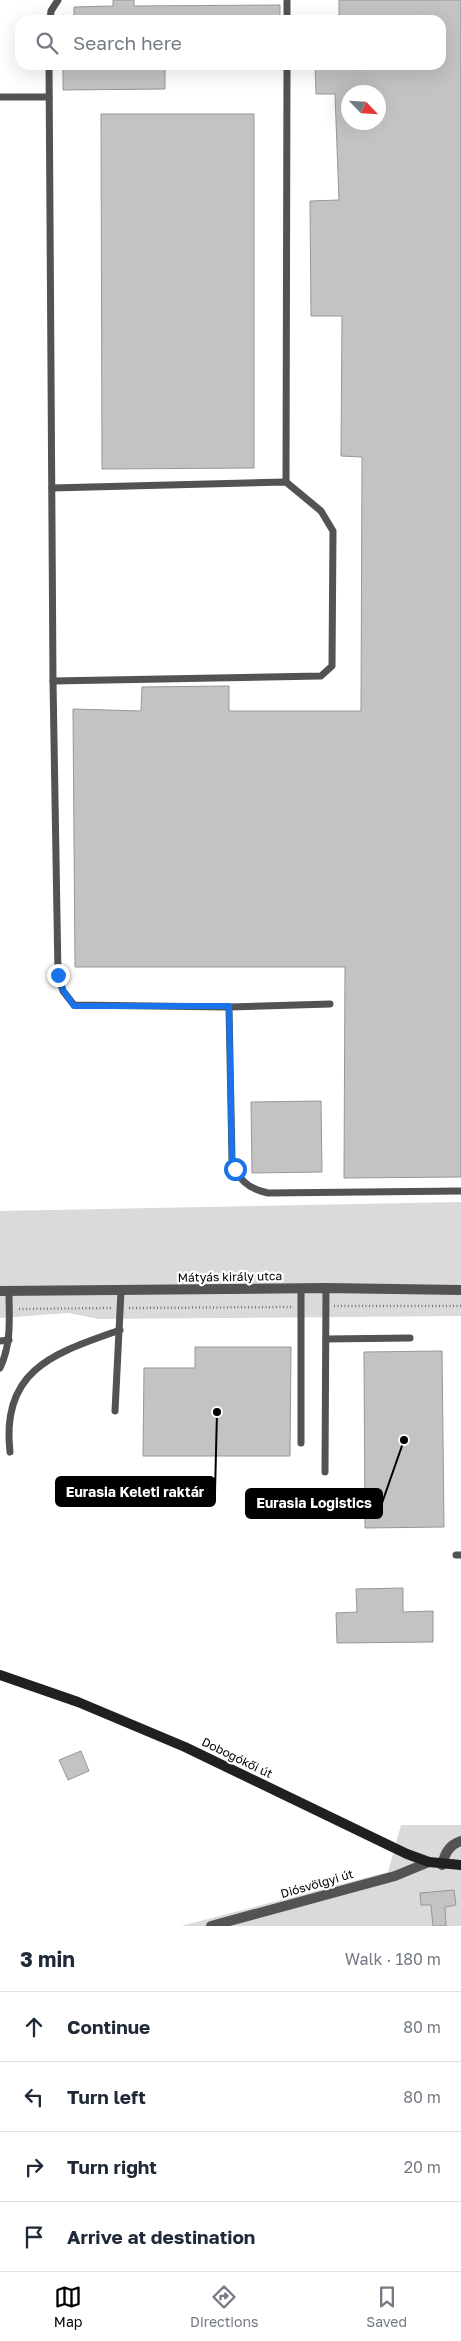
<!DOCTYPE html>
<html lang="en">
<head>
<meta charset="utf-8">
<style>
	body { margin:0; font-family:"Golos Text",sans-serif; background:#f6f6f7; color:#1f2937 }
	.compass { position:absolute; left:341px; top:85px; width:45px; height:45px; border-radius:50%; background:#fff; box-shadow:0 5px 20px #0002; rotate:115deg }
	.stop { position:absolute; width:15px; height:15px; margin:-11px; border:4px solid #1a73e8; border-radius:50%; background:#fff }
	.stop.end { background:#1a73e8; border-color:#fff; box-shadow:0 1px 5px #0008 }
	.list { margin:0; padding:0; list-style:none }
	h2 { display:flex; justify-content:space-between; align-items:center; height:65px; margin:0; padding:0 20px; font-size:21px }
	h2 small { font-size:16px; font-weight:400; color:#747a83 }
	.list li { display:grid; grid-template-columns:32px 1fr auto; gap:15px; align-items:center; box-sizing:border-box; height:70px; padding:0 20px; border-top:1px solid #e0e1e3 }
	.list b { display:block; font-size:19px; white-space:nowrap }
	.list em { font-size:16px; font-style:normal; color:#747a83 }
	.icon { flex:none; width:28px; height:28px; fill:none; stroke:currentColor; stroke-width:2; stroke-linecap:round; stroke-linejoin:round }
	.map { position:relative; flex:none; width:461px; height:1926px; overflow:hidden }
	.search { position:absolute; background:#fff; box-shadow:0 5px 20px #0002; left:15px; right:15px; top:15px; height:55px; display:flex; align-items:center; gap:12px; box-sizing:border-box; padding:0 18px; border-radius:15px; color:#747a83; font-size:19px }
	.sheet { height:345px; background:#fff }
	nav { display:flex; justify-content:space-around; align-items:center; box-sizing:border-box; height:70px; border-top:1px solid #e0e1e3; background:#fff; font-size:14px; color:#747a83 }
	nav a { display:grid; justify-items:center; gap:2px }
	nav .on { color:#000 }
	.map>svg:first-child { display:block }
	.green { fill:#dadada }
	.building { fill:#c3c3c3; stroke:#979797; fill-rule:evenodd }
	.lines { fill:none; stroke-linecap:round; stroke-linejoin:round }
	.path { stroke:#757575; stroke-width:2.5; stroke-dasharray:1 2.5; stroke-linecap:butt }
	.service { stroke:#535353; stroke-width:7 }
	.minor { stroke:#535353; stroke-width:10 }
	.secondary { stroke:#202020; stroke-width:10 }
	.route { stroke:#1a73e8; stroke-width:6 }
	.labels { text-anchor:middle; stroke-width:4.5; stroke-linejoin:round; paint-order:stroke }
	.street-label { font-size:12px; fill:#000; stroke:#fff }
	.leader { fill:none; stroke:#000; stroke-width:2 }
	.callout-dot { fill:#000; stroke:#fff; stroke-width:2 }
	.callout { fill:#000; stroke:#000; stroke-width:2 }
	.callout-label { font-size:14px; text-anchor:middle; font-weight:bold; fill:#fff }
</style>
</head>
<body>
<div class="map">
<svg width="461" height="1926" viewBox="0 0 461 1926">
	<rect width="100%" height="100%" fill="#fff"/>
	<g class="green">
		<polygon points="461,1202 461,1316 99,1319 68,1313 0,1318 0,1211"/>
		<polygon points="401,1825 461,1825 461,1926 181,1926 388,1872"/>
	</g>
	<g class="building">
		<polygon points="113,0 134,0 134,6 280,5 280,20 74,20 74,7 113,6"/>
		<path d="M 339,0 L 461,0 L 461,1177 L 344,1178 L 345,967 L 75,967 L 73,709 L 141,711 L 142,687 L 229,686 L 229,711 L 361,711 L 362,457 L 341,456 L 342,316 L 311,316 L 310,201 L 339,200 L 335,94 L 316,94 L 315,65 L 441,65 L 441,20 L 339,20 ZM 348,92 L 378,92 L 378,122 L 348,122 Z"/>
		<polygon points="63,65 165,65 165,89 63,90"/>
		<polygon points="101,114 254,114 254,468 102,469"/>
		<polygon points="321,1101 322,1172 252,1173 251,1102"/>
		<polygon points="195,1347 291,1347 290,1456 143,1456 144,1368 195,1368"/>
		<polygon points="442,1351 444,1527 365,1528 364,1352"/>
		<polygon points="403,1588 403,1612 433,1611 433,1642 337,1643 336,1613 357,1612 356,1589"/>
		<polygon points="81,1751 89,1771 68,1780 59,1760"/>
		<polygon points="454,1890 456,1905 445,1907 446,1926 433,1926 431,1905 421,1905 420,1893"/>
	</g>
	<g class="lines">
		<g class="path">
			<polyline points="334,1306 461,1306"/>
			<polyline points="129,1308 291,1307"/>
			<polyline points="19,1309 111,1308"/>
		</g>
		<g class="service">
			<polyline points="50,20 51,11 58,0"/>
			<polyline points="287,20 287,0"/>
			<polyline points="49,65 53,681 58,975 63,991 74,1005 229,1007 330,1004"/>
			<polyline points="0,97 49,97"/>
			<polyline points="286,482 287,65"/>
			<polyline points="52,488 286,482 321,511 333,531 332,666 321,676 53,681"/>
			<path d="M 229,1007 L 232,1159 C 237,1179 248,1189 268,1193 L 461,1191"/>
			<polyline points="301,1288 301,1443"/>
			<polyline points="326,1339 410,1338"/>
			<polyline points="0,1341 9,1340"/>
			<path d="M 0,1368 C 12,1343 9,1318 9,1291"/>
			<polyline points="115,1411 121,1291"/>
			<path d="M 10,1452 C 0,1367 59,1352 120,1330"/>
			<polyline points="325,1472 326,1288"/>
			<polyline points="456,1555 461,1555"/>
		</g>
		<g class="minor">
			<polyline points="0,1291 326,1288 461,1290"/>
			<path d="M 442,1865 C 445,1853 449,1845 461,1841"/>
			<polyline points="211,1926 395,1876 429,1862"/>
		</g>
		<polyline class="secondary" points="0,1675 78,1702 185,1747 407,1854 429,1862 461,1865"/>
	</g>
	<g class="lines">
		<polyline class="route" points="58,975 63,990 74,1006 229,1006 232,1160 235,1169"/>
	</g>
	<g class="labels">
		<g class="street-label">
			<text transform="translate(230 1277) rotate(-1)" y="4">Mátyás király utca</text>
			<text transform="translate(237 1758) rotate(26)" y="4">Dobogókői út</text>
			<text transform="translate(317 1884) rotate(-16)" y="4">Diósvölgyi út</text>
		</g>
	</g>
	<path class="leader" d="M217 1412L215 1492M404 1440L382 1503"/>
	<g class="callout-dot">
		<circle cx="217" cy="1412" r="5"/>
		<circle cx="404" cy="1440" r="5"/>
	</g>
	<g class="callout">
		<rect x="56" y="1477" width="159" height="29" rx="5"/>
		<rect x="246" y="1489" width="136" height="29" rx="5"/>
	</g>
	<g class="callout-label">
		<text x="135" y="1497">Eurasia Keleti raktár</text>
		<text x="314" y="1508">Eurasia Logistics</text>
	</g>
</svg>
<svg class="compass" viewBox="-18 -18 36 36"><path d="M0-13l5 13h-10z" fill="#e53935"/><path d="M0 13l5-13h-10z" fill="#747a83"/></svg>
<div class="stop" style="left:235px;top:1169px"></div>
<div class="stop end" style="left:58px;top:975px"></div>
<div class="search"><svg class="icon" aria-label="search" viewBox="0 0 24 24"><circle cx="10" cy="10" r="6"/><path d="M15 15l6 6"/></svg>Search here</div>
</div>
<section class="sheet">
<h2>3 min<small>Walk · 180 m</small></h2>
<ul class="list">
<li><svg class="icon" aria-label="ahead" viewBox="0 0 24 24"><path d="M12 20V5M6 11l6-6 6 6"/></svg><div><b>Continue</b></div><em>80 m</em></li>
<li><svg class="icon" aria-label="left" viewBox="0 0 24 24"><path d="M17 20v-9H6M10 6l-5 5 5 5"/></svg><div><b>Turn left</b></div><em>80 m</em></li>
<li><svg class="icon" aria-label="right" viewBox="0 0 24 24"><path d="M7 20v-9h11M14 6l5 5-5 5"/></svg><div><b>Turn right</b></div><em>20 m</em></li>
<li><svg class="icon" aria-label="arrive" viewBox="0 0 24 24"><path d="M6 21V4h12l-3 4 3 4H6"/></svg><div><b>Arrive at destination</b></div></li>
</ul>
</section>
<nav>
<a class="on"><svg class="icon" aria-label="map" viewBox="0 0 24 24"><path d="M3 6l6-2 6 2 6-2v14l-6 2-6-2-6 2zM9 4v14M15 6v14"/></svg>Map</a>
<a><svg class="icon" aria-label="directions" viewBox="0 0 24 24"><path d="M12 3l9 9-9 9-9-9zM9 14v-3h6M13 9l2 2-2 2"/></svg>Directions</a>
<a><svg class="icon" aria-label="saved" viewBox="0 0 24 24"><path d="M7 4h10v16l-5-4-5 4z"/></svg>Saved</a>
</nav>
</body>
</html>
